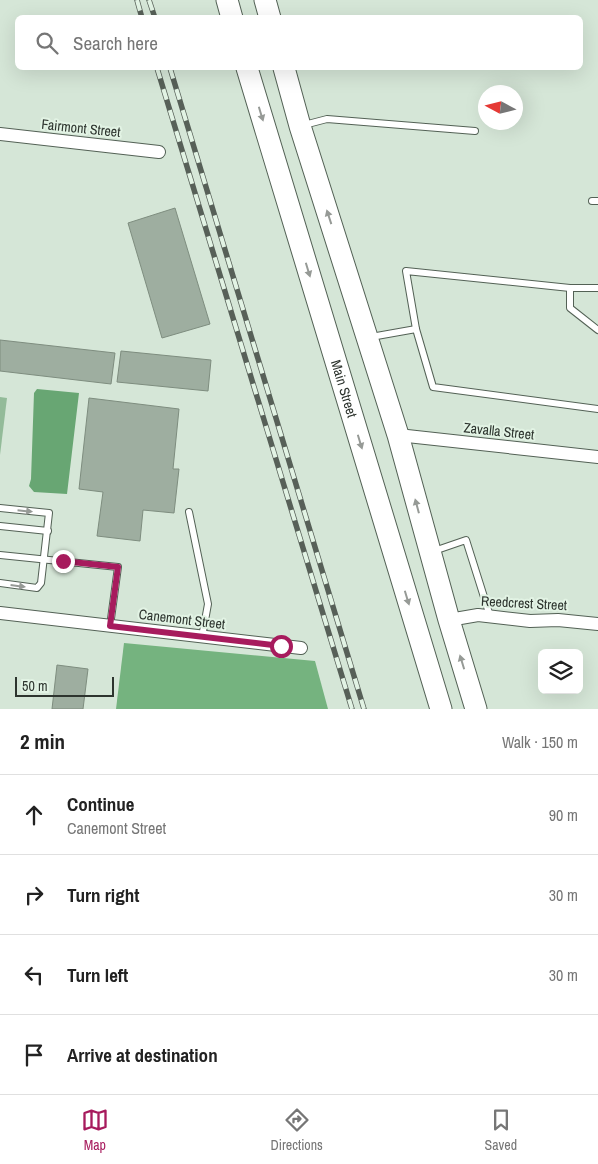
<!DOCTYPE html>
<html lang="en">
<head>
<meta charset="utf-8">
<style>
	body { margin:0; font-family:"Archivo Narrow",sans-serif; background:#f2f2f2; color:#222 }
	.controls { position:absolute; right:15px; bottom:15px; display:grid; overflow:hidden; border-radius:8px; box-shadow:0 5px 20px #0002 }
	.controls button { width:45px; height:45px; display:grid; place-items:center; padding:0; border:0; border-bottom:1px solid #e0e0e0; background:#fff; color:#222; font:25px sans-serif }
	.compass { position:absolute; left:478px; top:85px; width:45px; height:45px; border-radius:50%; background:#fff; box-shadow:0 5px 20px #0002; rotate:277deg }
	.scale { position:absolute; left:15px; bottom:12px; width:99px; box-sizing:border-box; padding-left:5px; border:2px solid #2d342e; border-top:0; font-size:14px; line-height:18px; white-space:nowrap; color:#2d342e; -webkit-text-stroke:4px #e2f3e4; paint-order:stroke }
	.stop { position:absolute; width:15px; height:15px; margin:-11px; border:4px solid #a71b5d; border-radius:50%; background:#fff }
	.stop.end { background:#a71b5d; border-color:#fff; box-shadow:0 1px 5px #0008 }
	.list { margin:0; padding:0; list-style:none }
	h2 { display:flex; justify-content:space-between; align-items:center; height:65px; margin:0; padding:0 20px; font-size:21px }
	h2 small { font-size:16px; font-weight:400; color:#767676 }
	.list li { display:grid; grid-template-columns:32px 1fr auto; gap:15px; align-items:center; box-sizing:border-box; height:80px; padding:0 20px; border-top:1px solid #e0e0e0 }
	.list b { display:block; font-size:19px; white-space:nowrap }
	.list p { margin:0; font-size:16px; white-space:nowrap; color:#767676 }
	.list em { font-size:16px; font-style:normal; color:#767676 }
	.icon { flex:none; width:28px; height:28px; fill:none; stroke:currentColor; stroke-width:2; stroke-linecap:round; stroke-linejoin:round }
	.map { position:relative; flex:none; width:598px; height:709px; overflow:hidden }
	.search { position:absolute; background:#fff; box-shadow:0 5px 20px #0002; left:15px; right:15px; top:15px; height:55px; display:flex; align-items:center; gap:12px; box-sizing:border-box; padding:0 18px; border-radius:8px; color:#767676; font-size:19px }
	.sheet { height:385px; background:#fff }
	nav { display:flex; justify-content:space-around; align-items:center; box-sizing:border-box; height:70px; border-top:1px solid #e0e0e0; background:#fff; font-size:14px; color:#767676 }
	nav a { display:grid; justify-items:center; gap:2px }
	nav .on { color:#a71b5d }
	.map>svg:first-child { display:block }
	.green { fill:#93bb99 }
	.forest { fill:#75b37f }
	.water { fill:#68a673 }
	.building { fill:#9eaea0; stroke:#7e8d7f }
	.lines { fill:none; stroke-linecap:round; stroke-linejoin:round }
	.service-casing { stroke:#536155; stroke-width:8 }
	.minor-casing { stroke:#536155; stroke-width:14 }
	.trunk-casing { stroke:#536155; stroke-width:23 }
	.service { stroke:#fff; stroke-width:6 }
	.minor { stroke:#fff; stroke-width:12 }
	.trunk { stroke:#fff; stroke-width:21 }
	.rail-casing { stroke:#576058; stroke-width:5.5 }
	.rail { stroke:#e2f3e4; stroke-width:4; stroke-dasharray:11; stroke-linecap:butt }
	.oneway { fill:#969a96 }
	.route { stroke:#a71b5d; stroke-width:6 }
	.labels { text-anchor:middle; stroke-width:4; stroke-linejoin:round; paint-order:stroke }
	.street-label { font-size:14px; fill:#2d342e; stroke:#e2f3e4 }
</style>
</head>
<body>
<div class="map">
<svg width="598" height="709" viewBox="0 0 598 709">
	<rect width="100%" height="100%" fill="#d5e6d7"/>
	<polygon class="green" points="0,397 7,398 0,455"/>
	<polygon class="forest" points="124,643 315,661 328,709 116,709"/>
	<polygon class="water" points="37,389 79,393 67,494 34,492 29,486 31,479 34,393"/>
	<g class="building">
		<polygon points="175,208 210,324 162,338 128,223"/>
		<polygon points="0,340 115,353 111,384 0,371"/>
		<polygon points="121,351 211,360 208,391 117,382"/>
		<polygon points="89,398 179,409 173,469 179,469 174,513 143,510 140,541 97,536 103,492 79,489"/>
		<polygon points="57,665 88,669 83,709 52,709"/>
	</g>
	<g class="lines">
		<g class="service-casing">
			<g id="service">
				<polyline points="304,125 327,119 475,131"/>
				<polyline points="592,201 598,201"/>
				<polyline points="570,288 570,308 598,330"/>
				<polyline points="598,288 570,288 406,271 416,329 433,387 598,409"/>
				<polyline points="371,337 416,329"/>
				<polyline points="0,508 49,513 41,583 37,588 0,583"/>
				<polyline points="189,512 208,604 202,637"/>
				<polyline points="0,526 48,531"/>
				<polyline points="434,551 466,540 490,616"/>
				<polyline points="0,555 118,567 110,626"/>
			</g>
		</g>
		<g class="minor-casing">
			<g id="minor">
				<polyline points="0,134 159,152"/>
				<polyline points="398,435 598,457"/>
				<polyline points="0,613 301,648"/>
				<polyline points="449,620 478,615 530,621 558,620 598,624"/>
			</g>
		</g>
		<g class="trunk-casing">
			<g id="trunk">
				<polyline points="227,0 232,18"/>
				<polyline points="265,0 270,18"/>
				<path id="s1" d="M 247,68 L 441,709"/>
				<polyline points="284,68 300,126 398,435 449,620 476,709"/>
			</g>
		</g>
		<use href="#service" class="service"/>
		<use href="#minor" class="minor"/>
		<use href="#trunk" class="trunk"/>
		<g class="rail-casing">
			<g id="rail">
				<polyline points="137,0 142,18"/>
				<polyline points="149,0 155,18"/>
				<polyline points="157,68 352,709"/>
				<polyline points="170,68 364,709"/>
			</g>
		</g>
		<use href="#rail" class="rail"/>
	</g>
	<defs><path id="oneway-solid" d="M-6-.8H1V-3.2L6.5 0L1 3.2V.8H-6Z" transform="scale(1.25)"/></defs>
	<g class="oneway">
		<use href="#oneway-solid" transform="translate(261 114) rotate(73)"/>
		<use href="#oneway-solid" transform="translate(329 217) rotate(-108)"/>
		<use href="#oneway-solid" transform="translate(308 270) rotate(73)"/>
		<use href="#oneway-solid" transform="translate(360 442) rotate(73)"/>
		<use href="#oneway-solid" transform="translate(417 506) rotate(-105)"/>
		<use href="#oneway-solid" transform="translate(25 511) rotate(6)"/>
		<use href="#oneway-solid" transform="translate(18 586) rotate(7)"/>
		<use href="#oneway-solid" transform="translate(407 598) rotate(73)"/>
		<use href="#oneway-solid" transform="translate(462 662) rotate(-107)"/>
	</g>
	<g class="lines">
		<polyline class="route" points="63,561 118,567 110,626 281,646"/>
	</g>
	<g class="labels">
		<g class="street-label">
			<text transform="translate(81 128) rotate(6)" y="5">Fairmont Street</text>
			<text dy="5" stroke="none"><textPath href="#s1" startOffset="335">Main Street</textPath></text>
			<text transform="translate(499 431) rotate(6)" y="5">Zavalla Street</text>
			<text transform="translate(524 603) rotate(3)" y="5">Reedcrest Street</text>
			<text transform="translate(182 619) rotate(7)" y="5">Canemont Street</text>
		</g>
	</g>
</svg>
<div class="controls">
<button><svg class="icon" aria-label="layers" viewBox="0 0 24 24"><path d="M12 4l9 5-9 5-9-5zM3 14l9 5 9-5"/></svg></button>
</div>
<svg class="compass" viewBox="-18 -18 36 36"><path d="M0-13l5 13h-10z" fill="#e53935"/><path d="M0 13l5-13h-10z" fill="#767676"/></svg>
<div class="scale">50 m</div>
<div class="stop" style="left:281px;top:646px"></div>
<div class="stop end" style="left:63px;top:561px"></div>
<div class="search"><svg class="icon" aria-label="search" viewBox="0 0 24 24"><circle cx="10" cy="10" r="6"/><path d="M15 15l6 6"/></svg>Search here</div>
</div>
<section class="sheet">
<h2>2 min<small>Walk · 150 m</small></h2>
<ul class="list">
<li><svg class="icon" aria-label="ahead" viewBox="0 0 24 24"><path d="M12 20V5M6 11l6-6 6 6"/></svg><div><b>Continue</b><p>Canemont Street</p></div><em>90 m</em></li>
<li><svg class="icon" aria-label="right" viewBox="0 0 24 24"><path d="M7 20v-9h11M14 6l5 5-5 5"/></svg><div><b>Turn right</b></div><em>30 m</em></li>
<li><svg class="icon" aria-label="left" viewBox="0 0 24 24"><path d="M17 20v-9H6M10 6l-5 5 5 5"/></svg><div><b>Turn left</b></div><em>30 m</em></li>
<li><svg class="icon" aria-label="arrive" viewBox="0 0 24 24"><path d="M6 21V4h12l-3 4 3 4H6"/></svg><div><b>Arrive at destination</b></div></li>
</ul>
</section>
<nav>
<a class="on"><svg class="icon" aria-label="map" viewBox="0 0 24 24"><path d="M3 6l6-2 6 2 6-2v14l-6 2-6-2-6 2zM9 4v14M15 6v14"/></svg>Map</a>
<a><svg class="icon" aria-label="directions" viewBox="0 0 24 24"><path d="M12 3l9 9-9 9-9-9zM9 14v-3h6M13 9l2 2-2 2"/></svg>Directions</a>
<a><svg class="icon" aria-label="saved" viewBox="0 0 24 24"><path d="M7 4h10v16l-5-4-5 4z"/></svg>Saved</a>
</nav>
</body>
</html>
